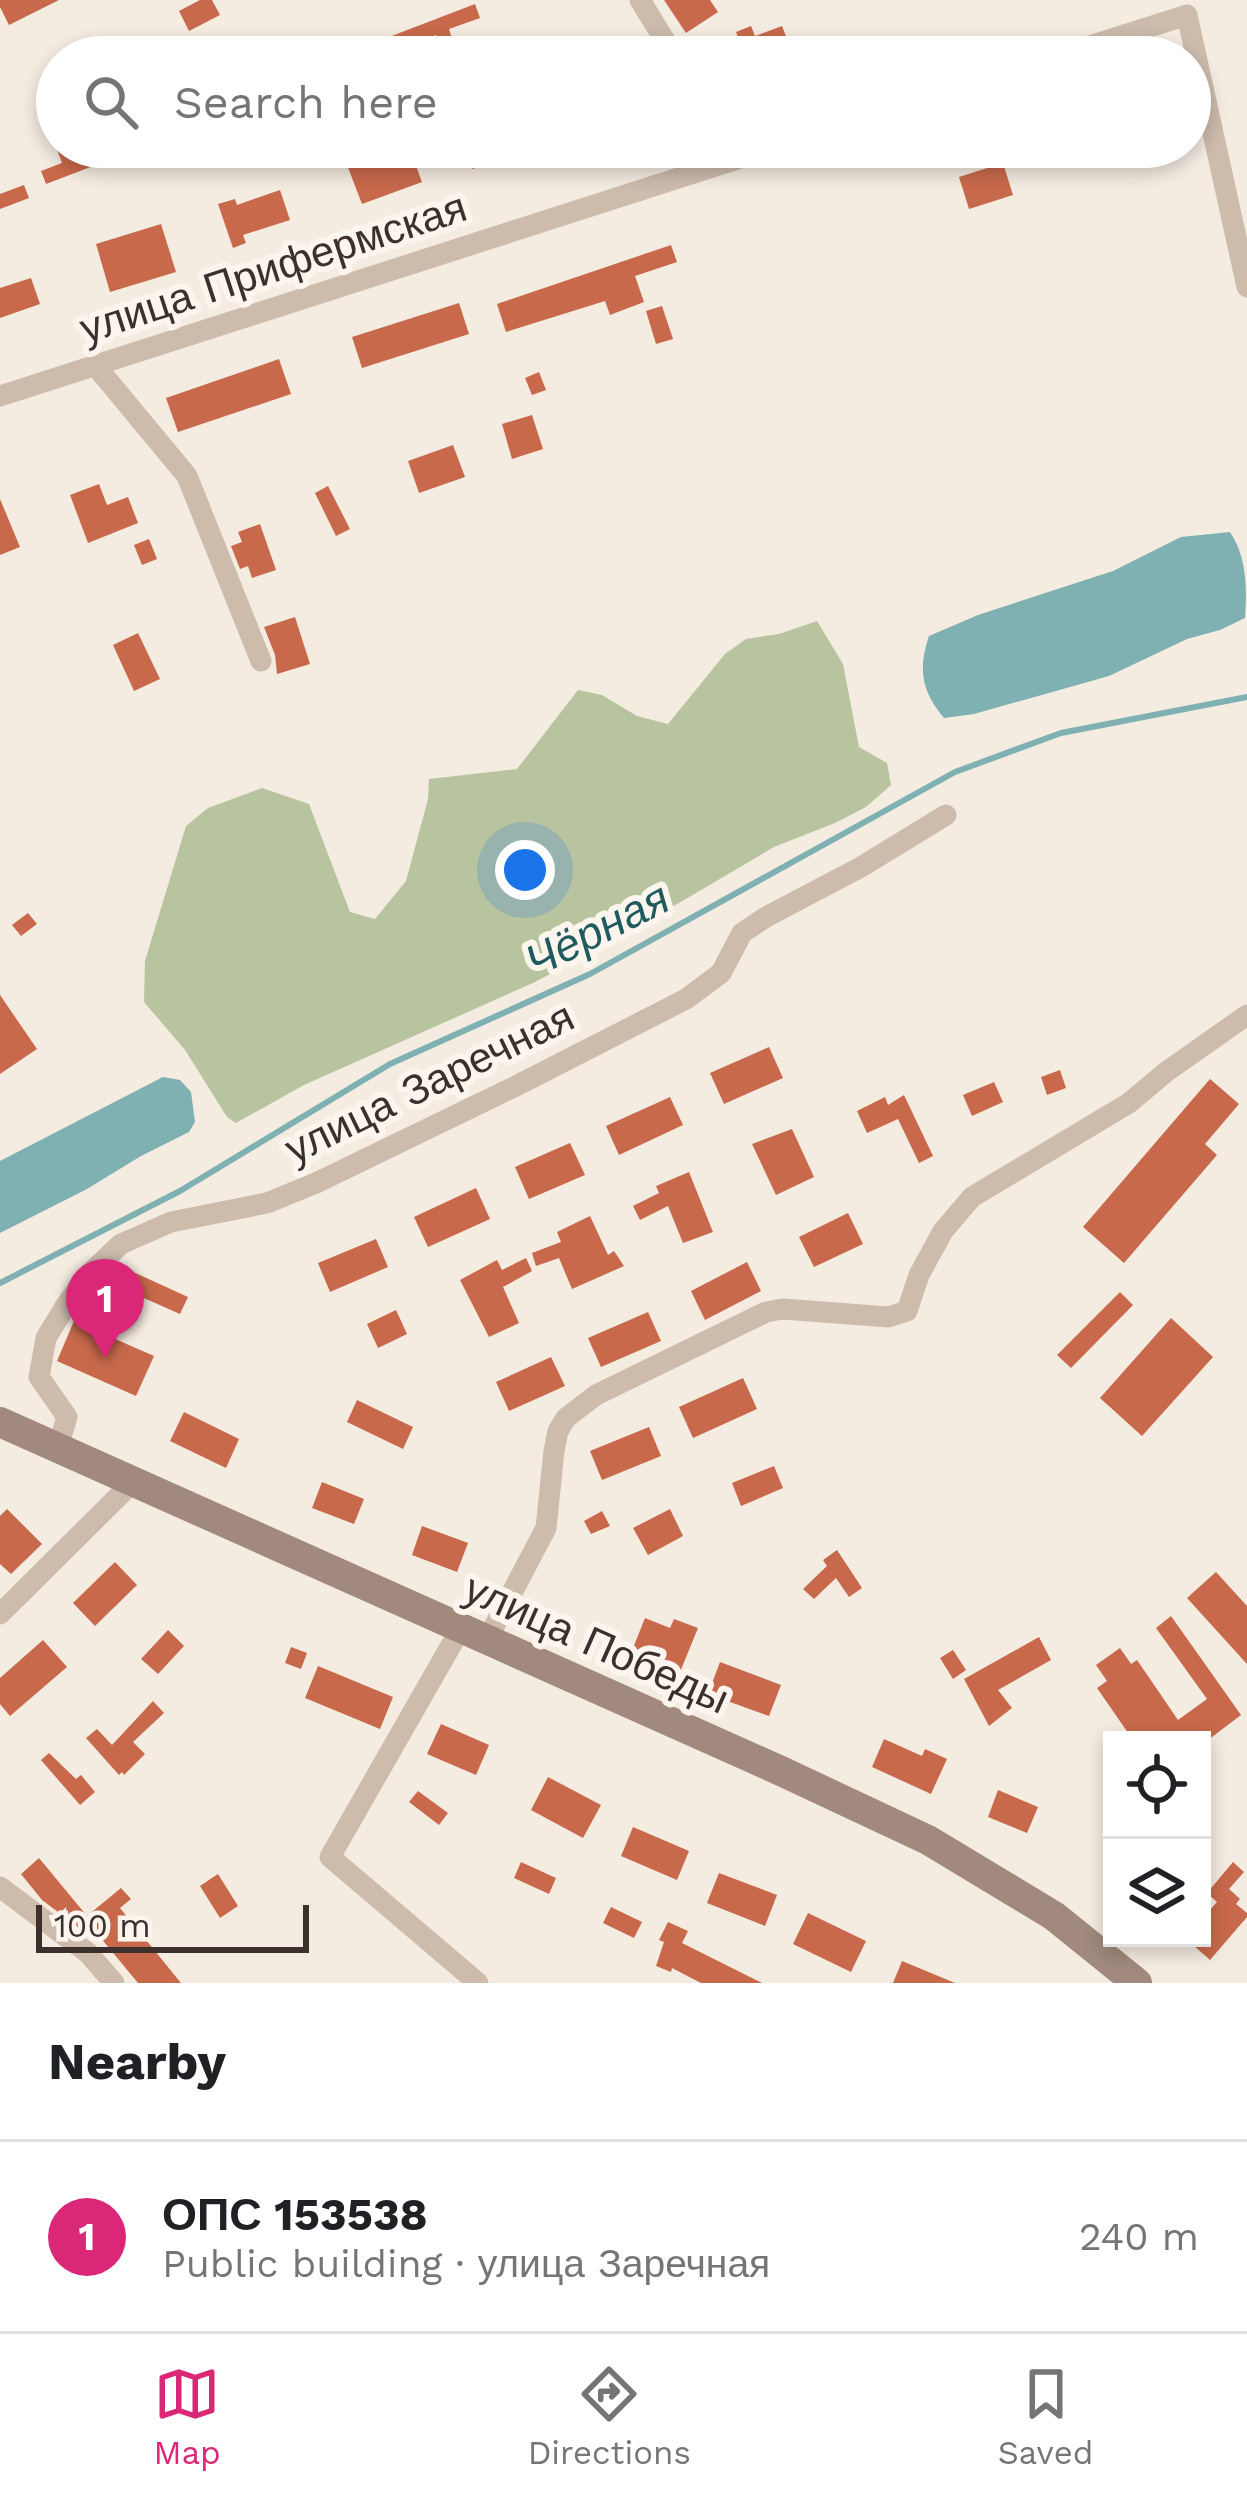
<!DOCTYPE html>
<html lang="en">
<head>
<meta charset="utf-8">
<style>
	body { margin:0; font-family:"Work Sans",sans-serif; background:#f6f6f6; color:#202124 }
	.controls { position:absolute; right:36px; bottom:36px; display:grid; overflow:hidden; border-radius:0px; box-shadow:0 6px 18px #0003 }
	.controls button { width:108px; height:108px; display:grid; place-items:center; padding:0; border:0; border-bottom:3px solid #e0e0e0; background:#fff; color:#202124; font:60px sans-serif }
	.scale { position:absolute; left:36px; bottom:30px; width:273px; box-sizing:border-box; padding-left:12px; border:6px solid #3b302b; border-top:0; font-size:33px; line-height:42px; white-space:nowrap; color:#3b302b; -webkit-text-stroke:9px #fbf5ee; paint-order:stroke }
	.you { position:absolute; left:525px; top:870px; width:42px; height:42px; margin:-30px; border:9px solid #fff; border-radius:50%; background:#1a73e8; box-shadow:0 0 0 18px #1a73e833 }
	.badge { display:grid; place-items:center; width:78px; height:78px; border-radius:50%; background:#db2777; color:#fff; font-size:39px; font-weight:700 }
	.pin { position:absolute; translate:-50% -99px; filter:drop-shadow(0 3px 6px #0008) }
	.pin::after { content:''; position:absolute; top:63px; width:42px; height:36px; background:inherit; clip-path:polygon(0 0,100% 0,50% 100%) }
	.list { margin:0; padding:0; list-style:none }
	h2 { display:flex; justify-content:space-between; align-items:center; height:156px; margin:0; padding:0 48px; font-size:51px }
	h2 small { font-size:39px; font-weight:400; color:#757577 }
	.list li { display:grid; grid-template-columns:78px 1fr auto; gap:36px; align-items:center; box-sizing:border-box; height:192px; padding:0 48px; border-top:3px solid #e0e0e0 }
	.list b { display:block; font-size:45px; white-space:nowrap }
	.list p { margin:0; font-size:39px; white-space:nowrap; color:#757577 }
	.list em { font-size:39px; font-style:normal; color:#757577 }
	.icon { flex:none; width:66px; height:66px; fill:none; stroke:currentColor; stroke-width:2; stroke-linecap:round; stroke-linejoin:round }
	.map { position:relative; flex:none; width:1247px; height:1983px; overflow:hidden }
	.search { position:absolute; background:#fff; box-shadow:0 6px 18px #0003; left:36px; right:36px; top:36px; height:132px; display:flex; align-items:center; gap:30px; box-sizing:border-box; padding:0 42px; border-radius:66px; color:#757577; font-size:45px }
	.sheet { height:348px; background:#fff }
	nav { display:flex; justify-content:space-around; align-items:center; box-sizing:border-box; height:168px; border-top:3px solid #e0e0e0; background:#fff; font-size:33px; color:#757577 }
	nav a { display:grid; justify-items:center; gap:6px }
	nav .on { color:#db2777 }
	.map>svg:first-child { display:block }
	.green { fill:#b8c4a0 }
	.water { fill:#7fb0b2 }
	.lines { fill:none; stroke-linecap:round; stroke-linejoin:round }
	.stream { stroke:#7fb0b2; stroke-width:6 }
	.building { fill:#c8694b }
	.street { stroke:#cdbbac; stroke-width:21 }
	.secondary { stroke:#a18a7d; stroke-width:30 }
	.labels { text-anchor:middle; stroke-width:12; stroke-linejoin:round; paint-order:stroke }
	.street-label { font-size:42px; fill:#3b302b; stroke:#fbf5ee }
	.water-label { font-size:45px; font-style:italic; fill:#1f5a5e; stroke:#fbf5ee }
</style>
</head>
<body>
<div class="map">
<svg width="1247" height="1983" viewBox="0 0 1247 1983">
	<rect width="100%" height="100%" fill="#f4ebe1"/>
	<polygon class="green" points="817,621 843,664 859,747 887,763 891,785 866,807 835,823 774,847 633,930 535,982 304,1085 236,1123 227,1117 185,1050 144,1002 145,961 186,826 208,808 262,788 309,804 350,912 375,919 406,881 428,799 429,779 517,769 578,690 602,695 637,716 668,724 725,654 746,639 779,634"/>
	<g class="water">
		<path d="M 1230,532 C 1247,557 1247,589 1245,618 L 1220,630 L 1187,639 L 1109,676 L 974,714 L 944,718 C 921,691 918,668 929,636 L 978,615 L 1113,571 L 1181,537 Z"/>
		<polygon points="163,1077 180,1080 191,1092 195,1122 189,1132 141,1156 87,1189 0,1233 0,1161"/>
	</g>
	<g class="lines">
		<polyline class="stream" points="0,1283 180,1191 390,1064 590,974 955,772 1061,733 1247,697"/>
	</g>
	<g class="building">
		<polygon points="0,0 59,0 9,25 0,7"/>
		<polygon points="200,0 212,0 220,15 189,31 179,11"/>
		<polygon points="664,0 710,0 718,12 686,33"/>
		<polygon points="475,4 480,18 449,29 458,57 443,57 436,35 403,47 407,57 337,57"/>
		<polygon points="751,26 755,36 782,26 794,57 713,57 741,45 736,32"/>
		<polygon points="56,147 95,147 101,163 46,184 41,171 62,163"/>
		<polygon points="396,147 409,147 422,182 362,204 347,165"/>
		<polygon points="466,147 486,147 490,163 472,169"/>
		<polygon points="1003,163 1013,195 969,209 959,177"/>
		<polygon points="24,185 29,198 0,209 0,194"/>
		<polygon points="280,190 290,220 243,235 246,243 233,248 218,204 235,199 237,205"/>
		<polygon points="161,224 176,272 110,292 96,244"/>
		<polygon points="671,245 677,262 635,276 644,302 610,315 605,301 506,332 497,304"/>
		<polygon points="31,278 40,304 0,318 0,288"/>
		<polygon points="459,303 469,334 362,368 352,337"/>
		<polygon points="662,306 673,339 656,344 646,311"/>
		<polygon points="279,359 291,394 178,432 166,398"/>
		<polygon points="539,372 546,390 532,395 525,378"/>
		<polygon points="532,415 543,449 512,459 502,424"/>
		<polygon points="453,445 465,477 419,493 408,461"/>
		<polygon points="99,484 107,505 128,497 138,523 88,543 70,495"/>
		<polygon points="328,486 350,529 336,536 315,493"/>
		<polygon points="0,499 20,547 0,555"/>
		<polygon points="260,524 276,570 252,578 248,566 240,569 231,546 242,542 238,532"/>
		<polygon points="149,539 157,559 142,565 134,545"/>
		<polygon points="295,617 310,664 277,674 275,655 264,627"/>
		<polygon points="138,633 160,679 134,691 113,645"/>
		<polygon points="28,913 37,924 21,936 12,925"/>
		<polygon points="0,995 37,1049 0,1074"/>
		<polygon points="769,1047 783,1078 724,1104 710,1073"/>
		<polygon points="1060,1070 1066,1088 1047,1095 1041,1077"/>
		<polygon points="1210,1079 1239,1104 1205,1144 1217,1155 1124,1263 1083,1227"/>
		<polygon points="994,1082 1003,1102 972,1116 963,1095"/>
		<polygon points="904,1095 933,1156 919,1163 898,1119 867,1133 857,1111 885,1097 888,1105"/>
		<polygon points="670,1097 683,1125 619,1155 606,1126"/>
		<polygon points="792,1129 814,1177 776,1195 752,1144"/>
		<polygon points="570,1143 585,1175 529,1199 515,1167"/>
		<polygon points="689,1172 713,1232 683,1243 668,1206 640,1220 633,1206 659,1193 656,1186"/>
		<polygon points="476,1188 490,1219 428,1247 414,1217"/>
		<polygon points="848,1213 863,1244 814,1267 799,1237"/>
		<polygon points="590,1216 608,1255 614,1251 624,1266 572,1289 559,1258 536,1266 532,1253 561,1242 557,1232"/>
		<polygon points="376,1239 388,1267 330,1292 318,1263"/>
		<polygon points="526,1258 532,1271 503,1287 519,1323 489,1337 460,1280 497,1260 502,1270"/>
		<polygon points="747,1262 761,1291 705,1320 691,1291"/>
		<polygon points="120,1266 188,1297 180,1314 110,1283"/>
		<polygon points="1120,1292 1133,1305 1071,1368 1057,1355"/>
		<polygon points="396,1310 407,1334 378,1348 367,1324"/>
		<polygon points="648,1312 661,1341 601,1367 588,1338"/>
		<polygon points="1171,1318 1213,1357 1142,1436 1100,1398"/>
		<polygon points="74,1321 154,1356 136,1396 57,1361"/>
		<polygon points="551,1357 565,1386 509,1411 496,1382"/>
		<polygon points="743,1378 757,1409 693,1438 679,1407"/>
		<polygon points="357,1400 413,1427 403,1449 347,1422"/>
		<polygon points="184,1412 239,1439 226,1468 170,1441"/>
		<polygon points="649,1427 661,1456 602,1480 590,1451"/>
		<polygon points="774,1466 783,1488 741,1506 732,1483"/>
		<polygon points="322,1482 364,1499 354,1524 312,1508"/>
		<polygon points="7,1509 42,1544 11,1574 0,1564 0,1516"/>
		<polygon points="670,1509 683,1536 648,1555 633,1528"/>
		<polygon points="602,1511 610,1526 591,1534 584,1521"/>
		<polygon points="422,1526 468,1543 457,1572 412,1555"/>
		<polygon points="837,1550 862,1588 849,1597 836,1578 814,1599 803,1589 827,1566 823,1560"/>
		<polygon points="115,1562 137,1585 95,1626 73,1603"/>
		<polygon points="1216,1572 1247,1606 1247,1664 1187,1598"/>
		<polygon points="1171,1616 1241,1715 1208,1740 1133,1740 1097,1688 1107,1681 1096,1665 1120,1648 1131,1664 1137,1660 1178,1720 1207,1699 1156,1628"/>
		<polygon points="645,1618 670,1628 674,1619 698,1628 680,1672 631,1653"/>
		<polygon points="168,1630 184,1646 158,1674 141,1659"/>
		<polygon points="1039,1637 1051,1660 998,1690 1012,1708 989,1726 964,1679"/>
		<polygon points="43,1640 67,1667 10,1716 0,1704 0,1678"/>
		<polygon points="291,1647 307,1653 301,1669 285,1663"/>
		<polygon points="953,1650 966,1670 953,1679 940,1658"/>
		<polygon points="720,1662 781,1685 769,1716 708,1694"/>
		<polygon points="318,1666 393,1697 380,1729 305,1698"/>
		<polygon points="153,1701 164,1713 133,1742 145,1754 124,1775 122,1772 119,1775 86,1738 97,1729 112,1745"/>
		<polygon points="441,1724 489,1745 476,1775 427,1754"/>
		<polygon points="884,1739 922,1756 925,1749 947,1759 931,1794 872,1767"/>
		<polygon points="49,1753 76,1779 81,1775 95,1792 80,1805 41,1760"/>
		<polygon points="548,1777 601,1805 583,1838 531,1810"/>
		<polygon points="998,1790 1038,1807 1027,1833 988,1817"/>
		<polygon points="418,1791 448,1813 439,1825 409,1802"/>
		<polygon points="633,1827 689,1851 677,1880 621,1856"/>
		<polygon points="39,1858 87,1916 121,1888 131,1899 120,1908 181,1983 138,1983 95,1931 90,1936 42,1900 21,1874"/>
		<polygon points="521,1862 556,1878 549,1894 514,1878"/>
		<polygon points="1233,1862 1244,1872 1229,1889 1240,1899 1236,1904 1247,1913 1247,1917 1210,1960 1193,1945 1202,1938 1202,1919 1217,1902 1207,1893"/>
		<polygon points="719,1873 777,1895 765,1926 707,1903"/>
		<polygon points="218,1874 238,1906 220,1918 200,1886"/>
		<polygon points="611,1907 642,1922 634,1938 603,1923"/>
		<polygon points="808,1913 866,1941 851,1972 793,1944"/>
		<polygon points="668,1922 688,1931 682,1943 762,1983 701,1983 672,1968 671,1972 656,1966 664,1942 659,1940"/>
		<polygon points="902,1961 955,1983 893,1983"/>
	</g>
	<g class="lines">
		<g class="street">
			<polyline points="640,0 675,57"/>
			<polyline points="1055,57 1187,15 1247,287"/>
			<polyline points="95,365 187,476 261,661"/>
			<polyline points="0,396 775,147"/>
			<polyline points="58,1447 67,1417 39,1377 46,1338 66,1305 89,1274 121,1244 171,1222 267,1203 316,1183 516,1086 686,999 721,973 742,933 766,917 861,867 946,815"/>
			<polyline points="0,1614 134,1481"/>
			<polyline points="461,1628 330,1857 478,1983"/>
			<polyline points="487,1640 546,1528 554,1451 558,1431 566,1418 596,1395 766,1312 783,1309 888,1317 907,1311 919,1275 943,1231 972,1197 1129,1103 1166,1072 1247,1015"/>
			<polyline points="0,1887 88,1953 114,1983"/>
		</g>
		<polyline class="secondary" points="0,1422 781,1771 928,1840 1054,1916 1137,1983"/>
	</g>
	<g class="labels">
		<g class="street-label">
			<text transform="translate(273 267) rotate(-18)" y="15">улица Прифермская</text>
			<text transform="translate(429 1082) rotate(-26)" y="15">улица Заречная</text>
			<text transform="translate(597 1643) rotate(24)" y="15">улица Победы</text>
		</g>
		<g class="water-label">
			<text transform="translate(597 929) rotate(-27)" y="16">Чёрная</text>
		</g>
	</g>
</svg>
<div class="controls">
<button><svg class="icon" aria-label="locate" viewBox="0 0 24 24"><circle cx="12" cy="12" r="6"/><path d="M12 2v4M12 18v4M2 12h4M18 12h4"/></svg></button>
<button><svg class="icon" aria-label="layers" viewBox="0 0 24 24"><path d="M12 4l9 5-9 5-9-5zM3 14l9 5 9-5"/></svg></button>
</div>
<div class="scale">100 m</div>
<div class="you"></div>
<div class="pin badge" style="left:105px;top:1358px">1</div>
<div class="search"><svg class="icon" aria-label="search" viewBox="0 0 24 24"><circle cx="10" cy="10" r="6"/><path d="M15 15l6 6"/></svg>Search here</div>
</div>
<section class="sheet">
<h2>Nearby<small></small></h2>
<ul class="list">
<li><span class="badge">1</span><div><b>ОПС 153538</b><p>Public building · улица Заречная</p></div><em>240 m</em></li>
</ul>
</section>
<nav>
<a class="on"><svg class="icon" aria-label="map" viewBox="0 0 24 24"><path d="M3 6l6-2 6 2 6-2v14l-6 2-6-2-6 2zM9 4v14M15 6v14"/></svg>Map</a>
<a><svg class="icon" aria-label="directions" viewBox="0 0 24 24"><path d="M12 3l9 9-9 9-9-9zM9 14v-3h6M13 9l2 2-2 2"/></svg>Directions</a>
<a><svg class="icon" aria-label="saved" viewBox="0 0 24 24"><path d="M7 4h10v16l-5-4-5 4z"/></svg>Saved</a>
</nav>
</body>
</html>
